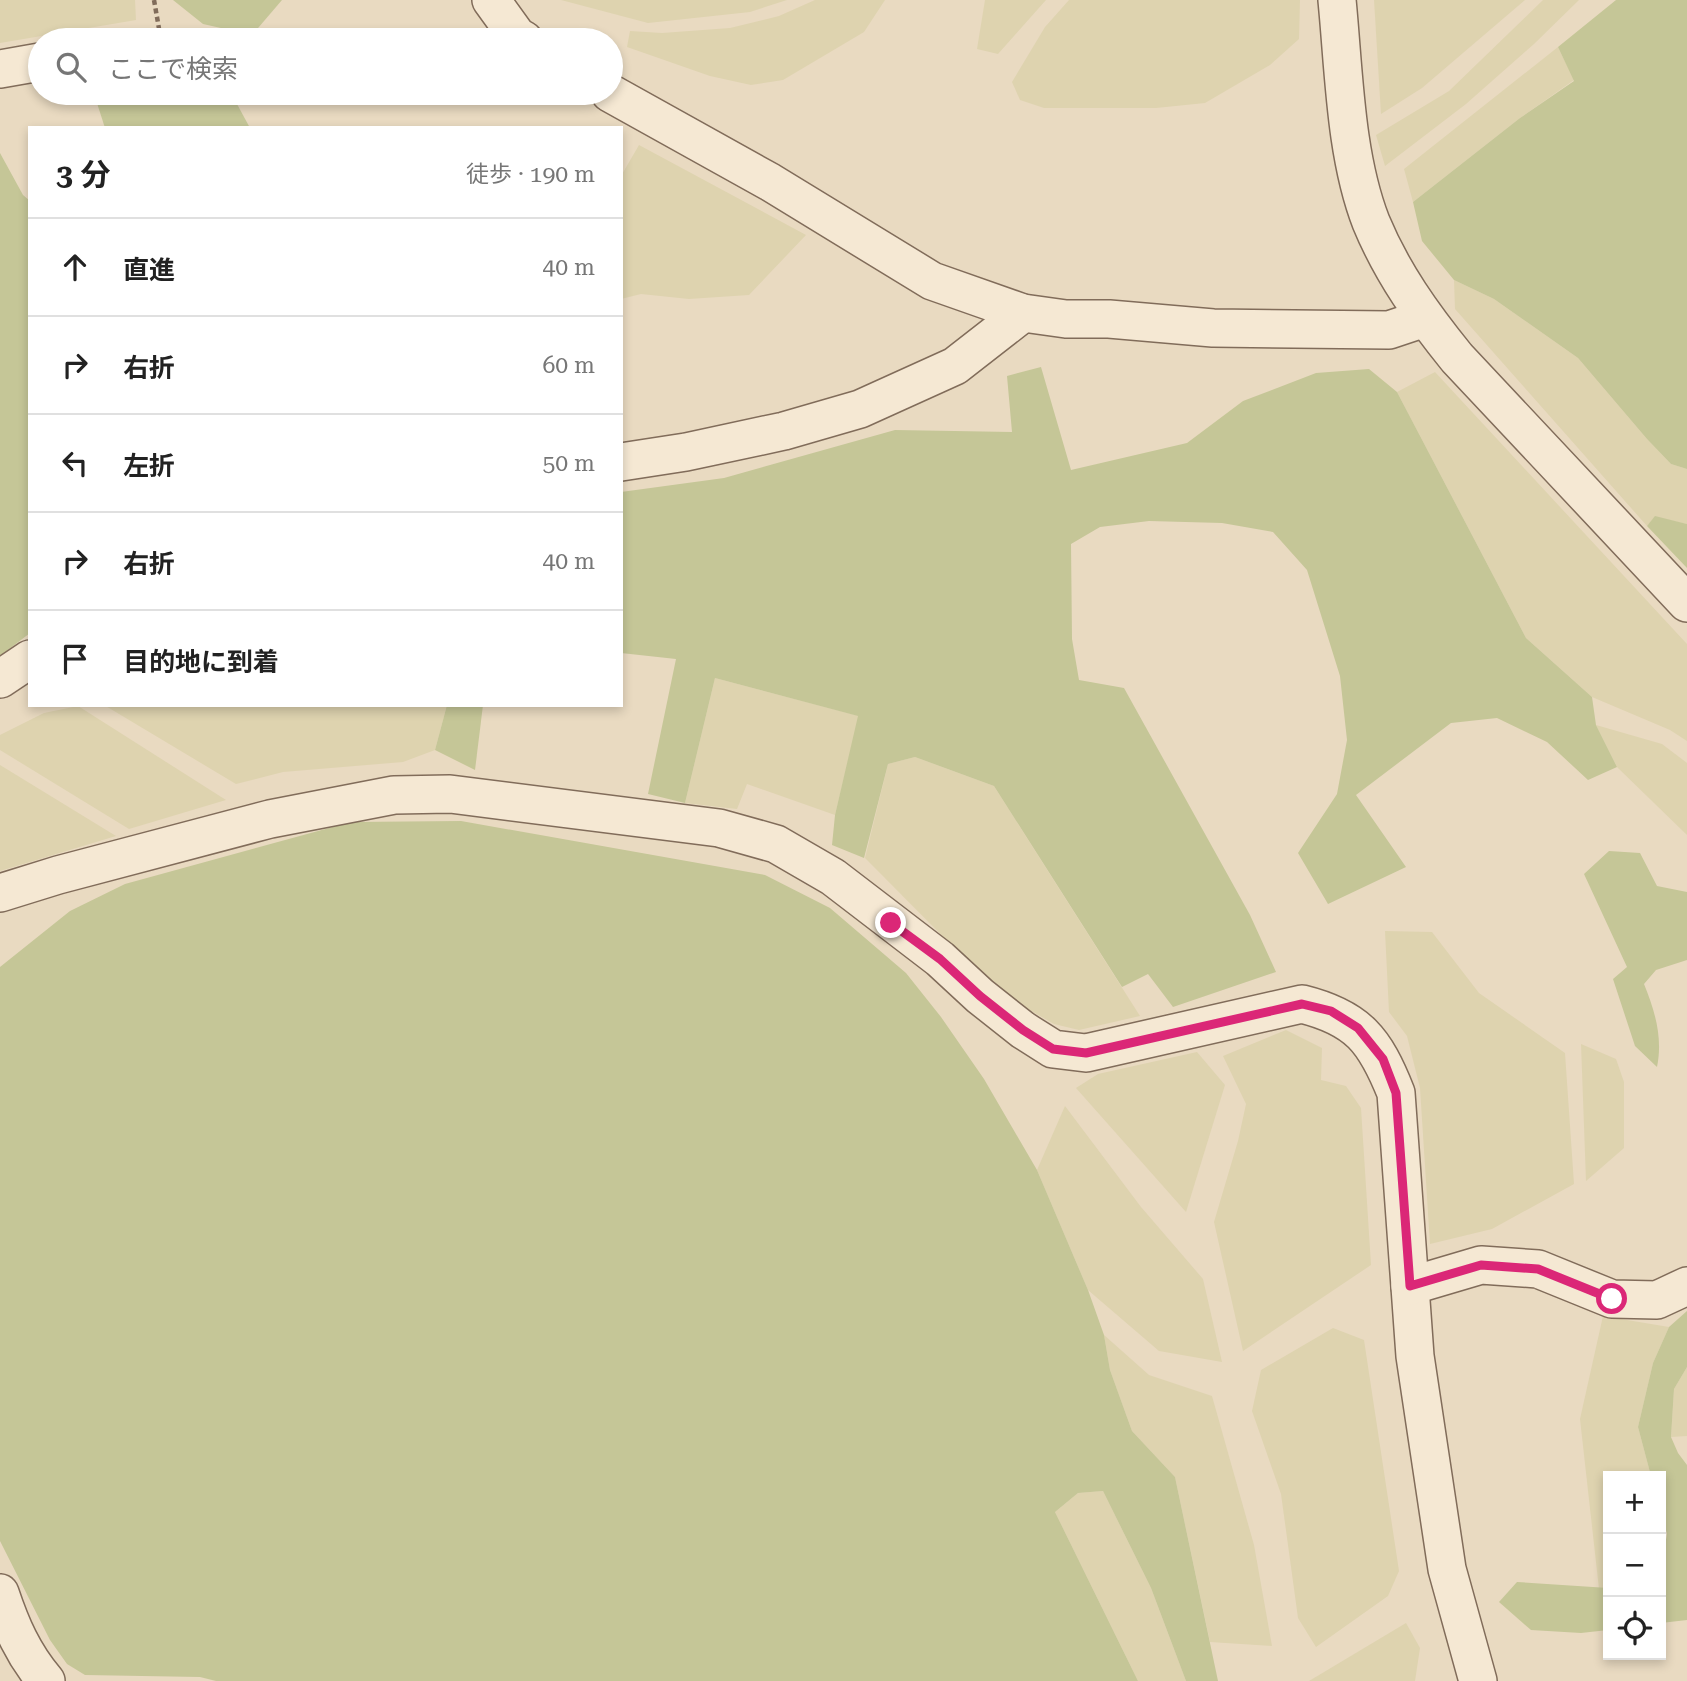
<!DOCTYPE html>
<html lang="ja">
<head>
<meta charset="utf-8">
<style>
	body { margin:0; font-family:"Roboto Serif","Noto Sans JP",serif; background:#f6f6f6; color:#222 }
	.controls { position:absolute; right:21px; bottom:21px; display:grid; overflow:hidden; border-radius:0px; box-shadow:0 4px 10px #0003 }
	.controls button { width:63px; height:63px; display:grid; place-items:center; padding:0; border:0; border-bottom:2px solid #e0e0e0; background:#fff; color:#222; font:35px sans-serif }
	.stop { position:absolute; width:21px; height:21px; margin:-16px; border:5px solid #db2777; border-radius:50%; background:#fff }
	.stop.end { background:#db2777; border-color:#fff; box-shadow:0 2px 7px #0008 }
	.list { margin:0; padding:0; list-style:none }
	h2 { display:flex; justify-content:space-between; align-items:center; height:91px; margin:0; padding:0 28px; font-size:30px }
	h2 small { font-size:23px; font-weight:400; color:#767676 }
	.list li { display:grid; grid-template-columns:46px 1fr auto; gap:21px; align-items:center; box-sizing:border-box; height:98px; padding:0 28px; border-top:2px solid #e0e0e0 }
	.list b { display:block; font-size:26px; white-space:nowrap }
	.list em { font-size:23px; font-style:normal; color:#767676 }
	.icon { flex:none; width:38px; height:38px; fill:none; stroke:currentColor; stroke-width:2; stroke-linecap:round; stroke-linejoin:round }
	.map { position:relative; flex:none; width:1687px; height:1681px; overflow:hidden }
	.search { position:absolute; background:#fff; box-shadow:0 4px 10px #0003; left:28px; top:28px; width:595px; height:77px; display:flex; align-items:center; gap:18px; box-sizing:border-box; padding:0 24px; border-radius:38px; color:#767676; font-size:26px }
	.panel { position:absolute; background:#fff; box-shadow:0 4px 10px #0003; left:28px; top:126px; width:595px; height:581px; border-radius:0px }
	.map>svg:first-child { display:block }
	.farmland { fill:#ded3af }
	.green { fill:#c5c697 }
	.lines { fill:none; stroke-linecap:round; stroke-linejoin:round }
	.minor-casing { stroke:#816c5a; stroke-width:40 }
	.path { stroke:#816c5a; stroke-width:4.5; stroke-dasharray:5 3.5; stroke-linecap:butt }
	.minor { stroke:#f5e8d3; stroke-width:37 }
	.route { stroke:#db2777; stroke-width:9 }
</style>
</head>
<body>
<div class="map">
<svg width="1687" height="1681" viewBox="0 0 1687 1681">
	<rect width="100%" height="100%" fill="#e9dac1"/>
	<g class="farmland">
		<polygon points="0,0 135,0 136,20 0,43"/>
		<polygon points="561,0 787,0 750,12 648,23"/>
		<polygon points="815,0 885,0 864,32 783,80 751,85 710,76 627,47 630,31 662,33 730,28 779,16"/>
		<polygon points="985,0 1046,0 998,54 977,49"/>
		<polygon points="1069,0 1300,0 1299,39 1270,65 1205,103 1156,108 1044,108 1020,100 1012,82 1045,27"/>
		<polygon points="1374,0 1525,0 1422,88 1381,114"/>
		<polygon points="1543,0 1579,0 1534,44 1466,104 1385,166 1376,135 1449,91"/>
		<polygon points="1558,47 1574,80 1520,118 1413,202 1404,169"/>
		<polygon points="639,145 806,235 749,295 689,299 641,294 621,299 621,176"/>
		<polygon points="1454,280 1494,299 1578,358 1647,439 1671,464 1687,469 1687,524 1655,517 1647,526 1455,309"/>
		<polygon points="1435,372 1687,644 1687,741 1670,730 1592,697 1526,638 1397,392"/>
		<polygon points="715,678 859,716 835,815 747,784 737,809 685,803"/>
		<polygon points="104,705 447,705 435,750 403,762 283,772 236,784"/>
		<polygon points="78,706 226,800 129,829 0,750 0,735 44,713"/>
		<polygon points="1596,725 1662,744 1687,763 1687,835 1617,767"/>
		<polygon points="915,757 994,786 1140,1016 1079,1030 1054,1024 998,992 865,858 888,764"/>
		<polygon points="0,765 116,836 0,871"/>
		<polygon points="1385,931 1432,932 1479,993 1565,1053 1574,1184 1492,1229 1430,1244 1420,1088 1407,1036 1389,1012"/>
		<polygon points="1286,1030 1322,1048 1321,1080 1346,1086 1361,1108 1371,1265 1243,1351 1214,1222 1238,1141 1246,1104 1223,1056"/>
		<polygon points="1581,1044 1616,1059 1624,1082 1624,1148 1586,1181"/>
		<polygon points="1197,1052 1225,1085 1186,1212 1076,1088 1098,1074"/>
		<polygon points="1065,1106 1141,1207 1203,1279 1222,1362 1159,1351 1088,1290 1037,1170"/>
		<polygon points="1603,1316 1669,1327 1653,1363 1638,1427 1651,1476 1608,1476 1608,1588 1599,1589 1580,1419"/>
		<polygon points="1333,1328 1364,1340 1399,1571 1388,1596 1316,1647 1298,1618 1281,1494 1252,1411 1261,1370"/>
		<polygon points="1104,1335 1149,1375 1212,1396 1254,1545 1272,1646 1210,1642 1175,1477 1132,1431 1110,1370"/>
		<polygon points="1687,1367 1687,1436 1671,1437 1674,1389"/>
		<polygon points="1103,1491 1151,1588 1186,1681 1138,1681 1055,1512 1078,1493"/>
		<polygon points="1406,1623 1420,1648 1415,1681 1309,1681"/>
	</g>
	<g class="green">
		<polygon points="173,0 282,0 252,35 203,24"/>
		<polygon points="1616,0 1687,0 1687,469 1671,464 1647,439 1578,358 1494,299 1454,280 1422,241 1413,202 1520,118 1574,81 1558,47"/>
		<polygon points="129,93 231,93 250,128 105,128 96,100"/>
		<polygon points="0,153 23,195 30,201 30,633 0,656"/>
		<polygon points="1041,367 1071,470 1187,443 1243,401 1316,373 1369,369 1397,392 1526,638 1592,697 1596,725 1617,767 1588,780 1547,742 1497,718 1451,723 1356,795 1406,867 1328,904 1298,853 1337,794 1347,740 1340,676 1307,570 1273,532 1222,523 1149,521 1100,527 1071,544 1072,639 1079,680 1124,688 1250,915 1276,972 1173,1007 1148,974 1122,987 994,786 915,757 888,764 864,858 832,845 835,815 858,716 715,678 685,803 648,794 676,659 621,653 621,492 724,478 895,430 1012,432 1007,376"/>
		<polygon points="1655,516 1687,524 1687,568 1647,526"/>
		<polygon points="447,705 483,705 475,770 435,750"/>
		<polygon points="461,821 765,875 830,908 906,973 941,1017 984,1079 1037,1170 1088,1290 1104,1335 1110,1370 1132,1431 1175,1477 1218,1681 1186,1681 1151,1588 1103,1491 1078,1493 1055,1512 1138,1681 216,1681 200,1677 85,1675 67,1664 50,1640 0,1541 0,967 70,911 125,884 351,822"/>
		<path d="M 1609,851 L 1640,853 L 1657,886 L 1687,892 L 1687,960 L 1656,970 L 1644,984 C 1655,1011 1663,1038 1657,1067 L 1635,1046 L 1613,979 L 1627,967 L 1584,874 Z"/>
		<polygon points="1687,1311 1687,1367 1674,1389 1671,1437 1678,1453 1687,1465 1687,1620 1661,1623 1661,1569 1667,1534 1661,1511 1661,1476 1651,1476 1638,1427 1653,1363 1669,1327"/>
		<polygon points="1517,1582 1608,1588 1608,1630 1581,1633 1531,1630 1499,1602"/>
	</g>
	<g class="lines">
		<g class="minor-casing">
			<g id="minor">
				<polyline points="491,0 517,36 524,40"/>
				<path d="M 1337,0 C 1344,71 1345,155 1371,222 C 1392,273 1423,316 1457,358 L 1687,603"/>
				<polyline points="0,69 40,62"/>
				<polyline points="610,93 770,182 932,281 1023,313 1066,319 1109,319 1213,328 1389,330 1425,318"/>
				<polyline points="621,462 686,452 784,431 860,409 955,366 1023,313"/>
				<polyline points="0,679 30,659"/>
				<path d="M 0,893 L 58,875 L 270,819 L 394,795 L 450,794 L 719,828 L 776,844 L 833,877 L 940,959 L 980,996 L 1023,1030 L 1053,1049 L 1086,1053 L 1302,1004 C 1358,1018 1375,1040 1396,1093 L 1415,1356 L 1447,1569 L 1478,1681"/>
				<polyline points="1410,1286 1481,1265 1538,1269 1612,1299 1657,1300 1687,1286"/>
				<path d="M 0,1593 C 11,1626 23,1654 46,1681"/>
			</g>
		</g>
		<polyline class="path" points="154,0 161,40"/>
		<use href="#minor" class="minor"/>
	</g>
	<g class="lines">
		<polyline class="route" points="891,923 940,959 980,996 1023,1030 1053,1049 1086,1053 1302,1004 1331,1011 1358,1028 1383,1059 1396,1093 1410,1286 1481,1265 1538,1269 1612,1299"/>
	</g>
</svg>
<div class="controls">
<button>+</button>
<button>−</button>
<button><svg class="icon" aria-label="locate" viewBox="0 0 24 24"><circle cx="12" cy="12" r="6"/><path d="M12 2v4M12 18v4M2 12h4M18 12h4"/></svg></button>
</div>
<div class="stop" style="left:1612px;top:1299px"></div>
<div class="stop end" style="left:891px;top:923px"></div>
<div class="search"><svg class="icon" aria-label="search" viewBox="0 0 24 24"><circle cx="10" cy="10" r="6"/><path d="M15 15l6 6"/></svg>ここで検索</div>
<section class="panel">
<h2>3 分<small>徒歩 · 190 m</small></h2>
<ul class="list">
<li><svg class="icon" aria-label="ahead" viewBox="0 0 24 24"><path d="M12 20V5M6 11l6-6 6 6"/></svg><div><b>直進</b></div><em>40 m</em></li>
<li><svg class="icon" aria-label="right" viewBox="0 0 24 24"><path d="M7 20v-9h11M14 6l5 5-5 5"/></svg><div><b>右折</b></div><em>60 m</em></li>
<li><svg class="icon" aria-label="left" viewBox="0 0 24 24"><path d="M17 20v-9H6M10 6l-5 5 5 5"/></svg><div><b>左折</b></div><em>50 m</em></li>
<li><svg class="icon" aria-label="right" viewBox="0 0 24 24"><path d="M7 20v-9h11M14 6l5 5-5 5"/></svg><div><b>右折</b></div><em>40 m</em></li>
<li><svg class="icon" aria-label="arrive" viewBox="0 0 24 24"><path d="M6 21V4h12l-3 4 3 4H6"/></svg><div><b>目的地に到着</b></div></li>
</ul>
</section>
</div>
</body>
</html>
